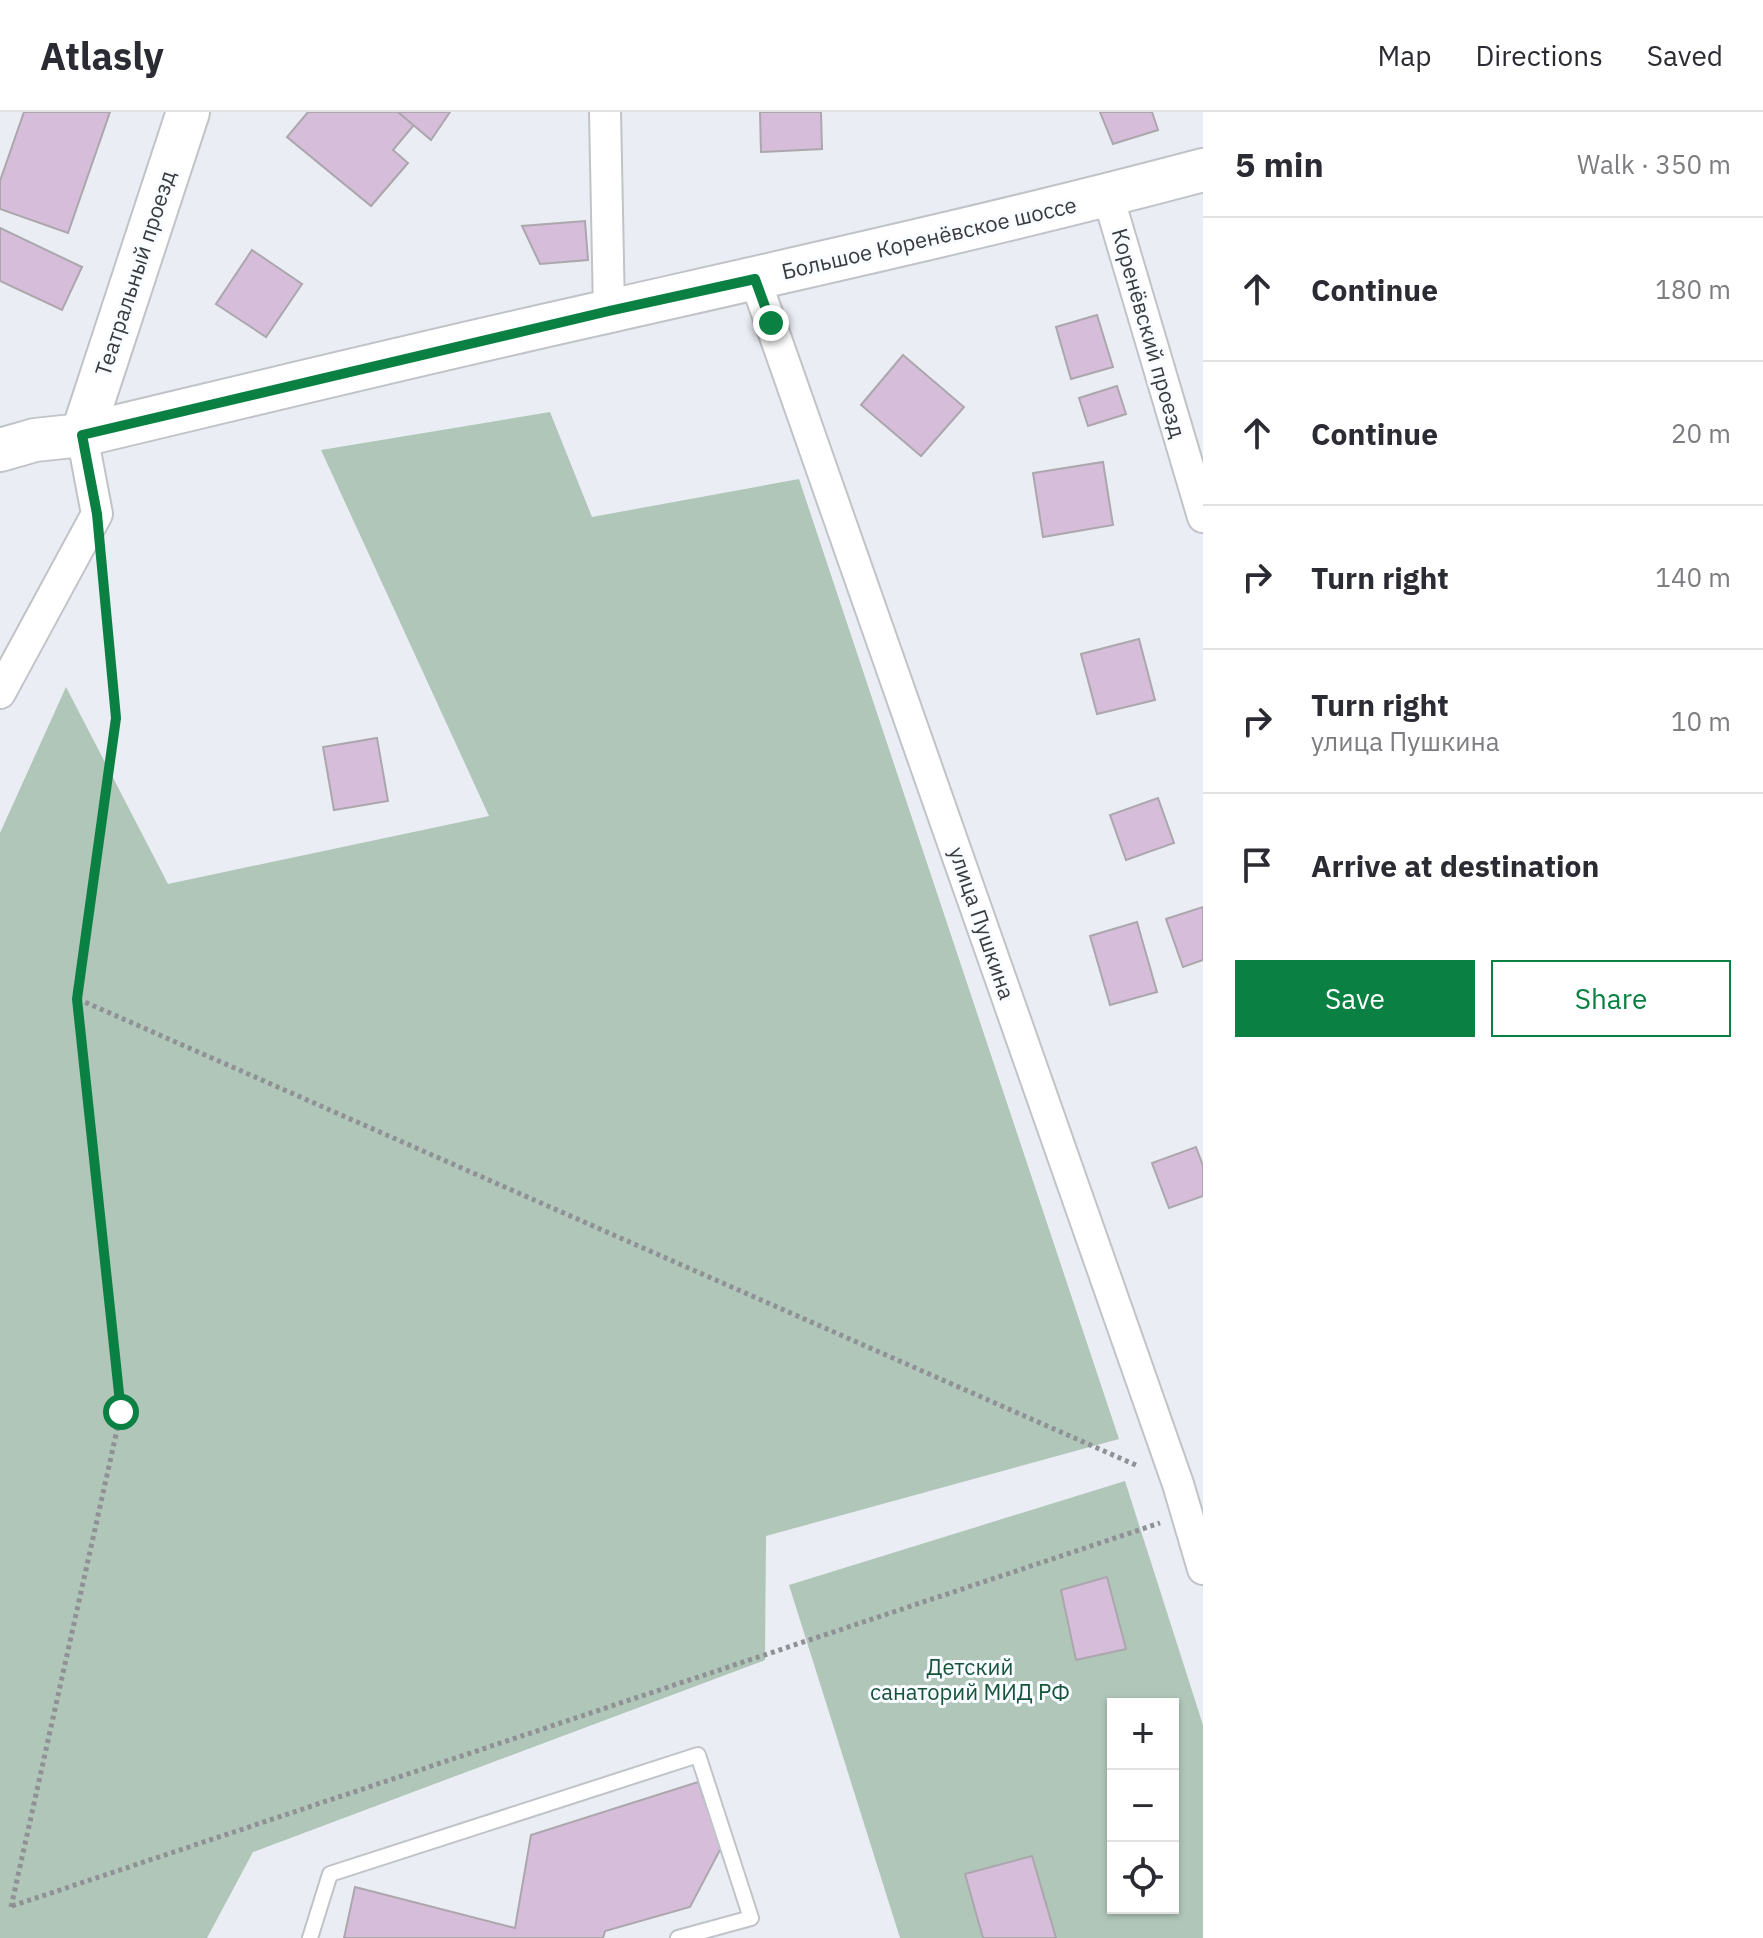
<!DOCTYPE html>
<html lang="en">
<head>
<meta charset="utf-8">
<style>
	body { margin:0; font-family:"IBM Plex Sans",sans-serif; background:#f2f2f3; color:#2b2b33 }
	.controls { position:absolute; right:24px; bottom:24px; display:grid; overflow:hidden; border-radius:0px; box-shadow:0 2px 6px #0004 }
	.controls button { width:72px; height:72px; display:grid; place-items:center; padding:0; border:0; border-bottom:2px solid #e1e1e2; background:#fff; color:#2b2b33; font:40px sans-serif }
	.stop { position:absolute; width:24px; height:24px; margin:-18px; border:6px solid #0b8043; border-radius:50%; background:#fff }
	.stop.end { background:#0b8043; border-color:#fff; box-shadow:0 2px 8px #0008 }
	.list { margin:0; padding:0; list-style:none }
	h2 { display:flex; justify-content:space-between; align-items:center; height:104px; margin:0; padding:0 32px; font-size:34px }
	h2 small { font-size:26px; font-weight:400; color:#7c7c81 }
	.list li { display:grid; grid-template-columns:52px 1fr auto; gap:24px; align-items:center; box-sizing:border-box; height:144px; padding:0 32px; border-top:2px solid #e1e1e2 }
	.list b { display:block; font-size:30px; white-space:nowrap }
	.list p { margin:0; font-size:26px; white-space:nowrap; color:#7c7c81 }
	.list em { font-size:26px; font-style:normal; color:#7c7c81 }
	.actions { display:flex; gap:16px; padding:24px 32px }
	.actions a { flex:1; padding:18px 0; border:2px solid #0b8043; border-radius:0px; text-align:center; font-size:28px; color:#0b8043 }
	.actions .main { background:#0b8043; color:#fff }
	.icon { flex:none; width:44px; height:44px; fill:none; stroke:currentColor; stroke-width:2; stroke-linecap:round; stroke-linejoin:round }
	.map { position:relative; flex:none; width:1203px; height:1826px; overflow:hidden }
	header { display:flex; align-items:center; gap:48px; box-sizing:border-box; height:112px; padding:0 40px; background:#fff; border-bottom:2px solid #e1e1e2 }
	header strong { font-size:38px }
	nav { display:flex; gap:44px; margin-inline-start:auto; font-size:28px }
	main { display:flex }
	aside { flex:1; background:#fff }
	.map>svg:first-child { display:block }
	.green { fill:#b0c6b9; fill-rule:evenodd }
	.building { fill:#d6bdda; stroke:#aba7ac; stroke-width:2 }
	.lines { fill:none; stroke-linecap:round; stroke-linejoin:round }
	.lane-casing { stroke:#c0c3c8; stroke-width:18 }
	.street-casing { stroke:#c0c3c8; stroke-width:34 }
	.secondary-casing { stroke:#c0c3c8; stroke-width:46 }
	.path { stroke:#8f9195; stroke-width:5; stroke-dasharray:4 4; stroke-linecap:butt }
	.lane { stroke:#fff; stroke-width:14 }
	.street { stroke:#fff; stroke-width:30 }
	.secondary { stroke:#fff; stroke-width:42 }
	.route { stroke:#0b8043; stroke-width:10 }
	.labels { text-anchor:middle; stroke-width:6; stroke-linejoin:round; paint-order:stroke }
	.street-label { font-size:22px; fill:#3a3b3d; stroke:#f8fbff }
	.park-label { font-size:22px; fill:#155339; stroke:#f8fbff }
</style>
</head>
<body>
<header>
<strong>Atlasly</strong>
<nav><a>Map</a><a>Directions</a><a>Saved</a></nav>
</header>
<main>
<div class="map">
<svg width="1203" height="1826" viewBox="0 0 1203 1826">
	<rect width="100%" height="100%" fill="#eaedf3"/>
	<g class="green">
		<polygon points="550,300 592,405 799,367 1119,1327 766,1424 765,1548 253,1740 207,1826 0,1826 0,721 66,575 168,772 489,704 321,338"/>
		<path d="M 1125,1369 L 1203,1613 L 1203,1826 L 900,1826 L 789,1473 ZM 1113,1592 L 1173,1592 L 1173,1796 L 1113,1796 Z"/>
	</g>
	<g class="building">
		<polygon points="24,0 110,0 68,121 0,97 0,69"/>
		<polygon points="308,0 398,0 414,13 393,38 408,51 371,94 287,25"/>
		<polygon points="398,0 450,0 431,28"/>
		<polygon points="760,0 821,0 822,37 761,40"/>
		<polygon points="1100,0 1152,0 1158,18 1113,32"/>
		<polygon points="585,109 588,148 540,152 522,114"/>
		<polygon points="0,116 82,155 62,198 0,169"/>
		<polygon points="252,138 302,172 266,225 216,192"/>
		<polygon points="1097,203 1113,255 1071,267 1056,215"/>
		<polygon points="903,243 964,295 921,344 861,293"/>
		<polygon points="1117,274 1126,302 1088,314 1079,286"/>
		<polygon points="1103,350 1113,413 1043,425 1033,361"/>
		<polygon points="1139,527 1155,588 1097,602 1081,542"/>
		<polygon points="377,626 388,689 334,698 323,635"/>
		<polygon points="1158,686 1174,731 1126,748 1110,703"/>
		<polygon points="1203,795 1203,848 1183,855 1166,807"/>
		<polygon points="1137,810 1157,880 1110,893 1090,824"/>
		<polygon points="1196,1035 1203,1054 1203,1084 1169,1096 1152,1051"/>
		<polygon points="1107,1465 1126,1537 1076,1548 1061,1478"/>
		<polygon points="698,1670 721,1736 690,1795 605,1819 603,1826 344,1826 355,1775 515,1816 531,1723"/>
		<polygon points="1032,1744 1056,1826 983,1826 965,1762"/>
	</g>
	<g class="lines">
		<g class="lane-casing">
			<polyline id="lane" points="310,1826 330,1762 698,1643 751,1806 678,1826"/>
		</g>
		<g class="street-casing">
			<g id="street">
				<polyline points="605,0 609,199"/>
				<polyline points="1108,84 1203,405"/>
				<polyline points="755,167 1178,1372 1203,1457"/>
				<polyline points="0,581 97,402 82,323"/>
			</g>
		</g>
		<g class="secondary-casing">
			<g id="secondary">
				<polyline points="82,323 188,0"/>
				<path d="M 0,338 L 35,328 L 82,323 C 258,281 434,238 610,199 C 808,154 1007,110 1203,58"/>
			</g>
		</g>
		<g class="path">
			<polyline points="78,887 1138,1354"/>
			<polyline points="12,1794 1160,1411"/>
			<polyline points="11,1795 121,1300 77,887 116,606 102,459"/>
		</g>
		<use href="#lane" class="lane"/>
		<use href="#street" class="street"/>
		<use href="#secondary" class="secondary"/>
	</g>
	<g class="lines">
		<polyline class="route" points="121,1300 77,887 116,606 97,402 82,323 609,199 755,167 771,211"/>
	</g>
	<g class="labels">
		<g class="street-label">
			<text transform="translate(929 126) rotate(-13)" y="8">Большое Коренёвское шоссе</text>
			<text transform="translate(135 161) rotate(-72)" y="8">Театральный проезд</text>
			<text transform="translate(1149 221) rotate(74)" y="8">Коренёвский проезд</text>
			<text transform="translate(982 811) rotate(71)" y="8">улица Пушкина</text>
		</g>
		<g class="park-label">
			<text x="970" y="1563">Детский<tspan x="970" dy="25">санаторий МИД РФ</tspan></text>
		</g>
	</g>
</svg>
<div class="controls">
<button>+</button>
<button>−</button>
<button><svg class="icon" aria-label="locate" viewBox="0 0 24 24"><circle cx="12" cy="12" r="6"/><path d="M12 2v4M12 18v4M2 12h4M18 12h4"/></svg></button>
</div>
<div class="stop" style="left:121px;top:1300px"></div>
<div class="stop end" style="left:771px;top:211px"></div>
</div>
<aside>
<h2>5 min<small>Walk · 350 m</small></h2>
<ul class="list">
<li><svg class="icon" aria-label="ahead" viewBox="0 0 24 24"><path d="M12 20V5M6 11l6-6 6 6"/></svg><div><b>Continue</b></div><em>180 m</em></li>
<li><svg class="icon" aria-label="ahead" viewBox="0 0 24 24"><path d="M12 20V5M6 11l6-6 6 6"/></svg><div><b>Continue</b></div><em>20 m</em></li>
<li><svg class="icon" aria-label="right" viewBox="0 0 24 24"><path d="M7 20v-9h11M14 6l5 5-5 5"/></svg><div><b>Turn right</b></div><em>140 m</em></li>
<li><svg class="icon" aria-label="right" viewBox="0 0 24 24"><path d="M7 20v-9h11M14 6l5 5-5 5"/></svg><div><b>Turn right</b><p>улица Пушкина</p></div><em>10 m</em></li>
<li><svg class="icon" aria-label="arrive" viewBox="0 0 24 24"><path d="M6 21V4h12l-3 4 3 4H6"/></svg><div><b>Arrive at destination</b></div></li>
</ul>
<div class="actions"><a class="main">Save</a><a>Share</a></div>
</aside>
</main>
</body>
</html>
